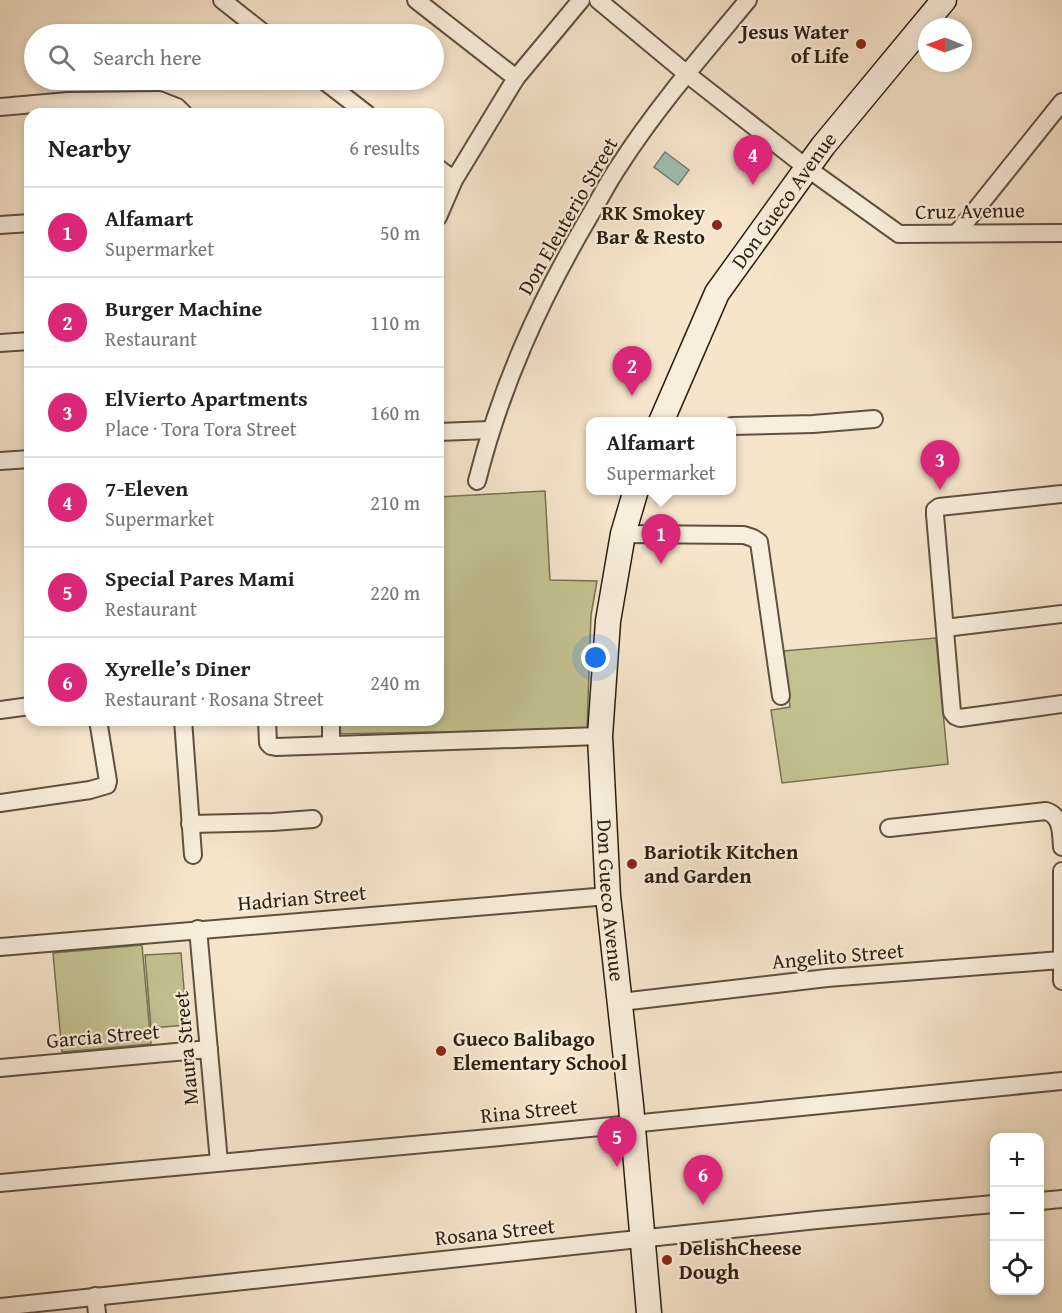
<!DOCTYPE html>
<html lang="en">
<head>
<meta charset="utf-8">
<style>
	body { margin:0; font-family:"Gentium Book Plus",serif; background:#f6f6f6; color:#222 }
	.controls { position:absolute; right:18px; bottom:18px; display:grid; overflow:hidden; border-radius:12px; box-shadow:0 3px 9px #0003 }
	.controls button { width:54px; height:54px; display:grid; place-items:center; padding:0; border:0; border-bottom:2px solid #e0e0e0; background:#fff; color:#222; font:30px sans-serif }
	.compass { position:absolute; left:918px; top:18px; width:54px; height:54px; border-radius:50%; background:#fff; box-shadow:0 3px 9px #0003; rotate:271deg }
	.you { position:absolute; left:596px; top:658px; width:21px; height:21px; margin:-15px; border:4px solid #fff; border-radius:50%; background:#1a73e8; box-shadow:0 0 0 9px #1a73e833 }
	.badge { display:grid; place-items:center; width:39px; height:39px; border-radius:50%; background:#db2777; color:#fff; font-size:20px; font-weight:700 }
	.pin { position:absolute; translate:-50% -50px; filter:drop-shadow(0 2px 3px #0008) }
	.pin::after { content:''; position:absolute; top:32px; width:21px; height:18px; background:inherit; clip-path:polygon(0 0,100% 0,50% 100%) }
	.popup { position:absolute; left:586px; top:417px; width:150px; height:78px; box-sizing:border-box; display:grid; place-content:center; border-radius:12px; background:#fff; filter:drop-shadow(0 2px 4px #0005); font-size:20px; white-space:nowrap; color:#767676 }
	.popup b { font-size:22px; color:#222 }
	.popup::after { content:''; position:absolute; left:50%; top:100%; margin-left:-12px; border:12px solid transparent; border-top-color:#fff }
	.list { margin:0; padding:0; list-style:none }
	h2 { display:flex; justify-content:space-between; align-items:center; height:78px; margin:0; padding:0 24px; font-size:26px }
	h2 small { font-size:20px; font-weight:400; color:#767676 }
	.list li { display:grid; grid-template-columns:39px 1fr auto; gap:18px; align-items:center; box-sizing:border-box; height:90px; padding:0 24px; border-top:2px solid #e0e0e0 }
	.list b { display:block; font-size:22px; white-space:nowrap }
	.list p { margin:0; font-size:20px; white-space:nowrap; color:#767676 }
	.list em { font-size:20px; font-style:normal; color:#767676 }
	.icon { flex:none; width:33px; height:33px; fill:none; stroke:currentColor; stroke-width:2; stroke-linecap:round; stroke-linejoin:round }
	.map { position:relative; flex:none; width:1062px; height:1313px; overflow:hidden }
	.search { position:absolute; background:#fff; box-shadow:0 3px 9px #0003; left:24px; top:24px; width:420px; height:66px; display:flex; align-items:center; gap:15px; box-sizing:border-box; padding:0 21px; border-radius:33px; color:#767676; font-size:22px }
	.panel { position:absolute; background:#fff; box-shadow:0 3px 9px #0003; left:24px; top:108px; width:420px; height:618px; border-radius:18px }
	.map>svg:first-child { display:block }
	.green { fill:#c4c292; stroke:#787052; stroke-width:1.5 }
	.water { fill:#9ec0b1; stroke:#718071; stroke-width:1.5 }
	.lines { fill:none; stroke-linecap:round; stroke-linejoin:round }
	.minor-casing { stroke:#5f5040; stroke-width:20 }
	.secondary-casing { stroke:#2d1f11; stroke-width:27 }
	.minor { stroke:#f9eedd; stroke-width:16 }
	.secondary { stroke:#f9eedd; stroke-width:24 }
	.poi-dot { fill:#8f2418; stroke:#f9eedd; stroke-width:2 }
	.labels { text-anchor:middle; stroke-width:4.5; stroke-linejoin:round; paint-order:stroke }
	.poi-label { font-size:21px; font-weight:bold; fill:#2d1f11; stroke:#f9eedd; text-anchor:start }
	.street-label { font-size:21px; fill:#2d1f11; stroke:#f9eedd }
</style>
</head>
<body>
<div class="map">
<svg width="1062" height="1313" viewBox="0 0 1062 1313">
	<rect width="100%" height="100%" fill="#f6e5cb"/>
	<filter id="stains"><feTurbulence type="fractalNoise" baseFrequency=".00333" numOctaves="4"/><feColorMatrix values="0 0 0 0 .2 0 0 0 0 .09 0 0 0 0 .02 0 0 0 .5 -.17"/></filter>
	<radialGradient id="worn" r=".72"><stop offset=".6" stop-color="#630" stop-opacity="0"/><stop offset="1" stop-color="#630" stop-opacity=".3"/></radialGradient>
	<g class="green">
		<polygon points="545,491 550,580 597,581 591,615 587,729 334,734 334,720 438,720 438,497"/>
		<polygon points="936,638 948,764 782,783 771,710 790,707 783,651"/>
		<polygon points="142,945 151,1044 62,1052 53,953"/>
		<polygon points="181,953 187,1025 151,1028 145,955"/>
	</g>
	<polygon class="water" points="665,152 689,170 678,185 654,167"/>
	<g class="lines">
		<g class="minor-casing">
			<g id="minor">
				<polyline points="222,0 265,34"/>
				<polyline points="416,0 516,78"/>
				<polyline points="598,0 687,74 807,168 899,234 1062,233"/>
				<polyline points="323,80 367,114"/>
				<polyline points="0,107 68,101 159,100 177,107 184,114"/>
				<polyline points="438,168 454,180"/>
				<polyline points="438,217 454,180 516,78 581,0"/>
				<polyline points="0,225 30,223"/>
				<polyline points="957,233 1062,102"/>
				<polyline points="0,343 30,341"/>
				<polyline points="732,426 813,424 874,419"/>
				<polyline points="438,432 490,430"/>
				<polyline points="0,461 30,459"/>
				<path d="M 477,481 C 501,386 539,302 589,217 C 599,200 608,182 619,166 C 656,108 704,53 748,0"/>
				<polyline points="1062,494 939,507 935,510 935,515 952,712 955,716 960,718 1062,704"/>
				<polyline points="623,534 744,535 753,538 759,542 781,696"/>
				<polyline points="945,628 1062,614"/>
				<polyline points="0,710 30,706"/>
				<polyline points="183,720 193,855"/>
				<polyline points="267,720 268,743 271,746 276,747 600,736"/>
				<polyline points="331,745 331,720"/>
				<polyline points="0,803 90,790 107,785 108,781 98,720"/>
				<polyline points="190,824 273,822 313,819"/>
				<path d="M 889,828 L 1046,811 C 1062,816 1061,833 1062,847"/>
				<polyline points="1062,871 1062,981"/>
				<polyline points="198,929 219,1162"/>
				<polyline points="0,947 608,896"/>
				<polyline points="621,1002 827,978 1061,960"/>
				<polyline points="0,1068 209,1049"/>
				<polyline points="0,1183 500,1137 1062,1081"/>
				<polyline points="1040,1201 1062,1199"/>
				<polyline points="95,1296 97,1313"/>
				<polyline points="0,1307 817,1220 994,1204"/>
			</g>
		</g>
		<g class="secondary-casing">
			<g id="secondary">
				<path id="s1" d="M 661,422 L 717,293 L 823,146 L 944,0"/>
				<path id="s2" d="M 636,490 L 623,534 L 608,621 L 600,736 L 608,896 L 631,1105 L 649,1313"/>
			</g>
		</g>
		<use href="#minor" class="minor"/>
		<use href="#secondary" class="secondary"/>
	</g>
	<g class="poi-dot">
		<circle cx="861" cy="44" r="6"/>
		<circle cx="717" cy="225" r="6"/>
		<circle cx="632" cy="864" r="6"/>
		<circle cx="441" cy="1051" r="6"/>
		<circle cx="667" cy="1260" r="6"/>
	</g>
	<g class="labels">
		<g class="poi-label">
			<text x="849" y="39" text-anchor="end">Jesus Water<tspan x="849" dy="24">of Life</tspan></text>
			<text x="705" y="220" text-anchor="end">RK Smokey<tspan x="705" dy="24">Bar &amp; Resto</tspan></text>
			<text x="644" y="859">Bariotik Kitchen<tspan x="644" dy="24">and Garden</tspan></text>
			<text x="453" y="1046">Gueco Balibago<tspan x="453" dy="24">Elementary School</tspan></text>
			<text x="679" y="1255">DelishCheese<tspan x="679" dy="24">Dough</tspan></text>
		</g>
		<g class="street-label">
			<text dy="7" stroke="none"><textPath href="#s1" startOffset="255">Don Gueco Avenue</textPath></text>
			<text transform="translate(970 211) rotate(-1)" y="7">Cruz Avenue</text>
			<text transform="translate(568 216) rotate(-60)" y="7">Don Eleuterio Street</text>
			<text transform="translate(302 898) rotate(-5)" y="7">Hadrian Street</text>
			<text dy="7" stroke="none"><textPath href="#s2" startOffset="414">Don Gueco Avenue</textPath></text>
			<text transform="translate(838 956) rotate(-5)" y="7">Angelito Street</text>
			<text transform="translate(103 1036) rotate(-5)" y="7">Garcia Street</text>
			<text transform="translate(186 1048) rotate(-95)" y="7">Maura Street</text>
			<text transform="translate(529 1111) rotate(-6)" y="7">Rina Street</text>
			<text transform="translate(495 1232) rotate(-6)" y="7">Rosana Street</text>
		</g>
	</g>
	<rect width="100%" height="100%" filter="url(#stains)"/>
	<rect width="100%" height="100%" fill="url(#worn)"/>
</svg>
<div class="controls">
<button>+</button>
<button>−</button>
<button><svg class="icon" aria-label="locate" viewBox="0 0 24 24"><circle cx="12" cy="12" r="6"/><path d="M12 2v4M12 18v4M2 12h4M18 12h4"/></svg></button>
</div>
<svg class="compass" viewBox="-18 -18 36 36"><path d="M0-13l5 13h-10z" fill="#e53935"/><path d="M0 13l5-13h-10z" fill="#767676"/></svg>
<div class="you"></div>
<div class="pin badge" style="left:661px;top:564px">1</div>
<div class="popup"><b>Alfamart</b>Supermarket</div>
<div class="pin badge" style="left:632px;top:396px">2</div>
<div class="pin badge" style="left:940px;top:490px">3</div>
<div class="pin badge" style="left:753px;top:185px">4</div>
<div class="pin badge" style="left:617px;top:1167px">5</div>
<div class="pin badge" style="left:703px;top:1205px">6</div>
<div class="search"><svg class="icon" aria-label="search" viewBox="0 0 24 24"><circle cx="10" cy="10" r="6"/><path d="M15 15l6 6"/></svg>Search here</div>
<section class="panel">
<h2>Nearby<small>6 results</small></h2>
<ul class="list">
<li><span class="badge">1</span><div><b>Alfamart</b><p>Supermarket</p></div><em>50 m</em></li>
<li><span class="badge">2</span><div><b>Burger Machine</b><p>Restaurant</p></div><em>110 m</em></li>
<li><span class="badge">3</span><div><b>ElVierto Apartments</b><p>Place · Tora Tora Street</p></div><em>160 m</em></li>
<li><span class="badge">4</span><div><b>7-Eleven</b><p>Supermarket</p></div><em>210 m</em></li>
<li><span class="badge">5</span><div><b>Special Pares Mami</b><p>Restaurant</p></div><em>220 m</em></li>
<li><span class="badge">6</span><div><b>Xyrelle’s Diner</b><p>Restaurant · Rosana Street</p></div><em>240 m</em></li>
</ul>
</section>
</div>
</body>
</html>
